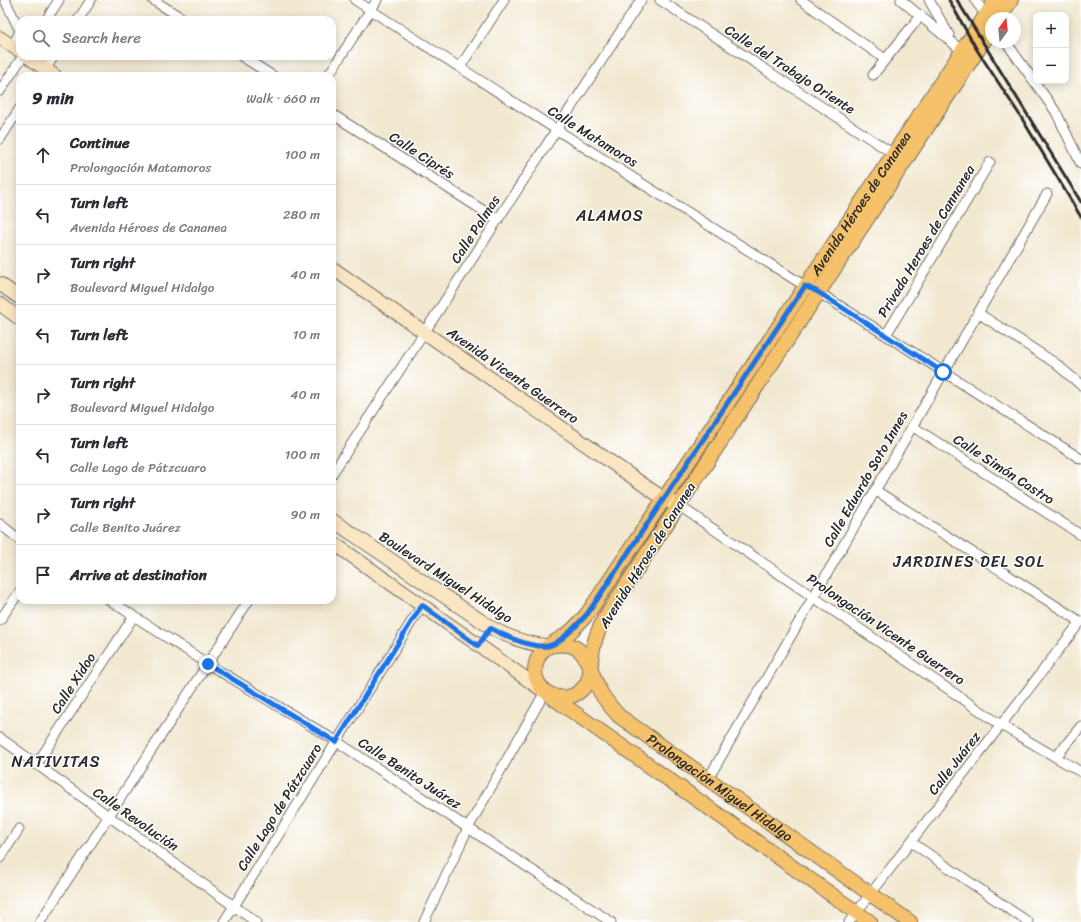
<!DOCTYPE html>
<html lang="en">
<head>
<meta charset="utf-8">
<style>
	body { margin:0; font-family:Sriracha,sans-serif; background:#f2f2f3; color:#2b2b33 }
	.controls { position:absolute; right:12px; top:12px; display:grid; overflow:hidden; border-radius:8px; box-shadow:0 2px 10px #0003 }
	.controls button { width:36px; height:36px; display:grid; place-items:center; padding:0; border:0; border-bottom:1px solid #e1e1e2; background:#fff; color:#2b2b33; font:20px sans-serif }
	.compass { position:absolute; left:985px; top:12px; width:36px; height:36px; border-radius:50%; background:#fff; box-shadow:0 2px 10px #0003; rotate:15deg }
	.stop { position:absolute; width:12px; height:12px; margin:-9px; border:3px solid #1a73e8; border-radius:50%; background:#fff }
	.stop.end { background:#1a73e8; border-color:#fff; box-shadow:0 1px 4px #0008 }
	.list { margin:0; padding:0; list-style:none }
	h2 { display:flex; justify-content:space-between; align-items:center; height:52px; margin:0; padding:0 16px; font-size:17px }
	h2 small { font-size:13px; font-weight:400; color:#7c7c81 }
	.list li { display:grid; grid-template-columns:26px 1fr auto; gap:12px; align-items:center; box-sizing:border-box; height:60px; padding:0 16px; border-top:1px solid #e1e1e2 }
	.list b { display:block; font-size:15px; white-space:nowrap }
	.list p { margin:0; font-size:13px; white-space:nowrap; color:#7c7c81 }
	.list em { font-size:13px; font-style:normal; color:#7c7c81 }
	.icon { flex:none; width:22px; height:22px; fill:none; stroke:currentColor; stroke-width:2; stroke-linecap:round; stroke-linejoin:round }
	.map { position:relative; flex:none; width:1081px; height:922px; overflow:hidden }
	.search { position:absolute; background:#fff; box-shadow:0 2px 10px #0003; left:16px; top:16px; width:320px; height:44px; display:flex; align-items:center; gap:10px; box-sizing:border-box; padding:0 14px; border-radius:12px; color:#7c7c81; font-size:15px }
	.panel { position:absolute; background:#fff; box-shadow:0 2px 10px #0003; left:16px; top:72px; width:320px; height:532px; border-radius:12px }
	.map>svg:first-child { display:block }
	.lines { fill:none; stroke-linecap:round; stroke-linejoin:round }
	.street-casing { stroke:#716d65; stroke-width:11 }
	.secondary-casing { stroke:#716d65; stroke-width:15 }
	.primary-casing { stroke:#716d65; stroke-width:16 }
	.street { stroke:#fff; stroke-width:9 }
	.secondary { stroke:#fbe6c4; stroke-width:13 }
	.primary { stroke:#f5c16b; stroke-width:14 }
	.rail { stroke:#2b2b2b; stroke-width:3 }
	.route { stroke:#1a73e8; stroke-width:5 }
	.labels { text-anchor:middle; stroke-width:3; stroke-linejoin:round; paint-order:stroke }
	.street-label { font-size:14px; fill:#2b2b2b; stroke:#fff }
	.quarter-label { font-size:16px; letter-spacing:1px; fill:#2b2b2b; stroke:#fff }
</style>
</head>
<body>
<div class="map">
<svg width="1081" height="922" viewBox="0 0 1081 922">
	<rect width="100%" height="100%" fill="#fff"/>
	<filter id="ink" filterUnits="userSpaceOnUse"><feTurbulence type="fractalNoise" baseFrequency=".025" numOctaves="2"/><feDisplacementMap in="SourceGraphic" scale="8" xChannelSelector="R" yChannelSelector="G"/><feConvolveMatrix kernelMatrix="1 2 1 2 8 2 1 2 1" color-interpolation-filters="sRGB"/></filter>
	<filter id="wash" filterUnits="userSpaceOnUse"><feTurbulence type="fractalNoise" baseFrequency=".012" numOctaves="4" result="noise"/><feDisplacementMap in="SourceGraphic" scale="16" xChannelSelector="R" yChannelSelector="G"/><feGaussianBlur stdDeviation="0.9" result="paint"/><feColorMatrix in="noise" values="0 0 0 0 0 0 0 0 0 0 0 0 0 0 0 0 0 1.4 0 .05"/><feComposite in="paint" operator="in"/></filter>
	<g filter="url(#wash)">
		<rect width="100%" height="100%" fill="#f2e8d0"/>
	</g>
	<g filter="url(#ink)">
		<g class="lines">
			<g class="street-casing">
				<g id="street">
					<polyline points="5,0 20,31 13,46"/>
					<polyline points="153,0 185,20"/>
					<polyline points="355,0 557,130 805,286 818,292 1081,459"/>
					<polyline points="660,0 898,157"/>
					<polyline points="801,0 885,59"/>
					<polyline points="901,0 966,54"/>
					<polyline points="929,0 949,35"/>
					<polyline points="975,0 991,22"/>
					<polyline points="46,20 59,0"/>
					<polyline points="78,20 91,0"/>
					<polyline points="1006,42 1056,112 1081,164"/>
					<polyline points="241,56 273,76"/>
					<polyline points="460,67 504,0"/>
					<polyline points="873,75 921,15"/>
					<polyline points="41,76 54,56"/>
					<polyline points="328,76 377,0"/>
					<polyline points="0,91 23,56"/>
					<polyline points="332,114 498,220"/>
					<polyline points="0,139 20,108"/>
					<polyline points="978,313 1055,363 1081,385"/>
					<polyline points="886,335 990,162"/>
					<polyline points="912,426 1081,535"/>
					<polyline points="332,474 641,0"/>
					<polyline points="875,490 1081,622"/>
					<polyline points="678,505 1001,725 1081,772"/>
					<polyline points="0,524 20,540"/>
					<polyline points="109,600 208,664 336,741 611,922"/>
					<polyline points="0,620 20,591"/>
					<polyline points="0,738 256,922"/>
					<polyline points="1056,757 1081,726"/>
					<polyline points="36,765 134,616"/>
					<polyline points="708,779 1047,194"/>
					<polyline points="911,842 1028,922"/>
					<polyline points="0,858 19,829"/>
					<polyline points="40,922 249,600"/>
					<polyline points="224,922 422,605"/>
					<polyline points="424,922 468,828 545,692"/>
					<polyline points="849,922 1081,621"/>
				</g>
			</g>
			<g class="secondary-casing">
				<g id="secondary">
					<polyline points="0,38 20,51"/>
					<polyline points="27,56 55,76"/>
					<polyline points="332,268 664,499 678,505"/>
					<polyline points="0,284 20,298"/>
					<polyline points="0,304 20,319"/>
					<path d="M 332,520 L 490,627 C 509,638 527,644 549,646"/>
					<polyline points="332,542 545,692"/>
				</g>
			</g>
			<g class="primary-casing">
				<g id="primary">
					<polyline points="999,18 1011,0"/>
					<path id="s1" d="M 991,30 L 604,619 C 598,630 594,641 592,654 C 590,665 592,677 585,686 C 565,712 526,690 537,660 C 541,647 558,641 569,633 C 576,627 582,620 588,613 L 996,0"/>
					<path id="s2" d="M 550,646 C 588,637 587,667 600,691 C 605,701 612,708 619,716 L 910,922"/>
					<polyline points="552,697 870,922"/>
				</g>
			</g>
			<use href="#street" class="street"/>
			<use href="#secondary" class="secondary"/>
			<use href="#primary" class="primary"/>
			<g class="rail">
				<polyline points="949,0 977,50 1021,117 1081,217"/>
				<polyline points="957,0 1081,202"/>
			</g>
		</g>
	</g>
	<g class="lines" filter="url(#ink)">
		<path class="route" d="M 208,664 L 336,742 L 422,605 L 478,646 L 490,628 C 505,636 529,648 548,646 C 560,644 580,622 588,613 L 805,286 L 818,292 L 943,372"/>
	</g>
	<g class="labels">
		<g class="street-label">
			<text transform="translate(790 69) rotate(33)" y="5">Calle del Trabajo Oriente</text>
			<text transform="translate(593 136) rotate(32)" y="5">Calle Matamoros</text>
			<text transform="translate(422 155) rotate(33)" y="5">Calle Ciprés</text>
			<text dy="5" stroke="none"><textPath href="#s1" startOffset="1417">Avenida Héroes de Cananea</textPath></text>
			<text transform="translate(475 229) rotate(-57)" y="5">Calle Palmas</text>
			<text transform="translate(926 241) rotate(-59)" y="5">Privada Heroes de Cannanea</text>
			<text transform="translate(513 375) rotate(35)" y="5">Avenida Vicente Guerrero</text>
			<text transform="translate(1004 469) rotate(33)" y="5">Calle Simón Castro</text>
			<text transform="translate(865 479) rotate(-60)" y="5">Calle Eduardo Soto Innes</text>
			<text transform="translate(647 555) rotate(-58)" y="5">Avenida Héroes de Cananea</text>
			<text transform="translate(446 577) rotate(33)" y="5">Boulevard Miguel Hidalgo</text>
			<text transform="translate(886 629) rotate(34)" y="5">Prolongación Vicente Guerrero</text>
			<text transform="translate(73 683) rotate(-57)" y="5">Calle Xidoo</text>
			<text transform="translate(954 763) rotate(-52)" y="5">Calle Juárez</text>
			<text transform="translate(410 773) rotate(33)" y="5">Calle Benito Juárez</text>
			<text dy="5" stroke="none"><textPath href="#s2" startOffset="232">Prolongación Miguel Hidalgo</textPath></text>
			<text transform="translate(279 807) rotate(-58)" y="5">Calle Lago de Pátzcuaro</text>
			<text transform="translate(136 819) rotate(35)" y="5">Calle Revolución</text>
		</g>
		<g class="quarter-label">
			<text x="610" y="221">ALAMOS</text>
			<text x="969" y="567">JARDINES DEL SOL</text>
			<text x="56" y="767">NATIVITAS</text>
		</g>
	</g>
</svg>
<div class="controls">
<button>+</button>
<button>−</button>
</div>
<svg class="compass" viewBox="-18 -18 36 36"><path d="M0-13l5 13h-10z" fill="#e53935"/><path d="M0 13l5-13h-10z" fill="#7c7c81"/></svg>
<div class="stop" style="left:943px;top:372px"></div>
<div class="stop end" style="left:208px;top:664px"></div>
<div class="search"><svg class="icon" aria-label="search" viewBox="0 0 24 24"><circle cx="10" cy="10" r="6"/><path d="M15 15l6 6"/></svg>Search here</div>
<section class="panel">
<h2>9 min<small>Walk · 660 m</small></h2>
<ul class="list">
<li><svg class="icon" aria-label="ahead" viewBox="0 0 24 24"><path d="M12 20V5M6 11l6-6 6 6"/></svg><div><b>Continue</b><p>Prolongación Matamoros</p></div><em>100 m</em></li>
<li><svg class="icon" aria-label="left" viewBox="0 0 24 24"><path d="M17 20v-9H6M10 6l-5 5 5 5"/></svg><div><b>Turn left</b><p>Avenida Héroes de Cananea</p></div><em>280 m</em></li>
<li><svg class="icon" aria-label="right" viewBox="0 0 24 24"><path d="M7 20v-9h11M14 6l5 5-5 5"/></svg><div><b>Turn right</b><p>Boulevard Miguel Hidalgo</p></div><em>40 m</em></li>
<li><svg class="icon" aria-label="left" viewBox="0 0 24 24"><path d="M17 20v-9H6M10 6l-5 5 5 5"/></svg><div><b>Turn left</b></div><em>10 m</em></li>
<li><svg class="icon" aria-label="right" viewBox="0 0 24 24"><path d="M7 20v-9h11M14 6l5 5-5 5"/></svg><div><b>Turn right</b><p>Boulevard Miguel Hidalgo</p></div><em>40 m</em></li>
<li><svg class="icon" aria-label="left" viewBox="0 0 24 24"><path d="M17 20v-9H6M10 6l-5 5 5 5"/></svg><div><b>Turn left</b><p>Calle Lago de Pátzcuaro</p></div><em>100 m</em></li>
<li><svg class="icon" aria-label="right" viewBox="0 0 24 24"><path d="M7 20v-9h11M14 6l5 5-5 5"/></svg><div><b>Turn right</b><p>Calle Benito Juárez</p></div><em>90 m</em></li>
<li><svg class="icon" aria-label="arrive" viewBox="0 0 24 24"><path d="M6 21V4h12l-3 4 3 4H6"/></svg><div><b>Arrive at destination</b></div></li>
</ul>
</section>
</div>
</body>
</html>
